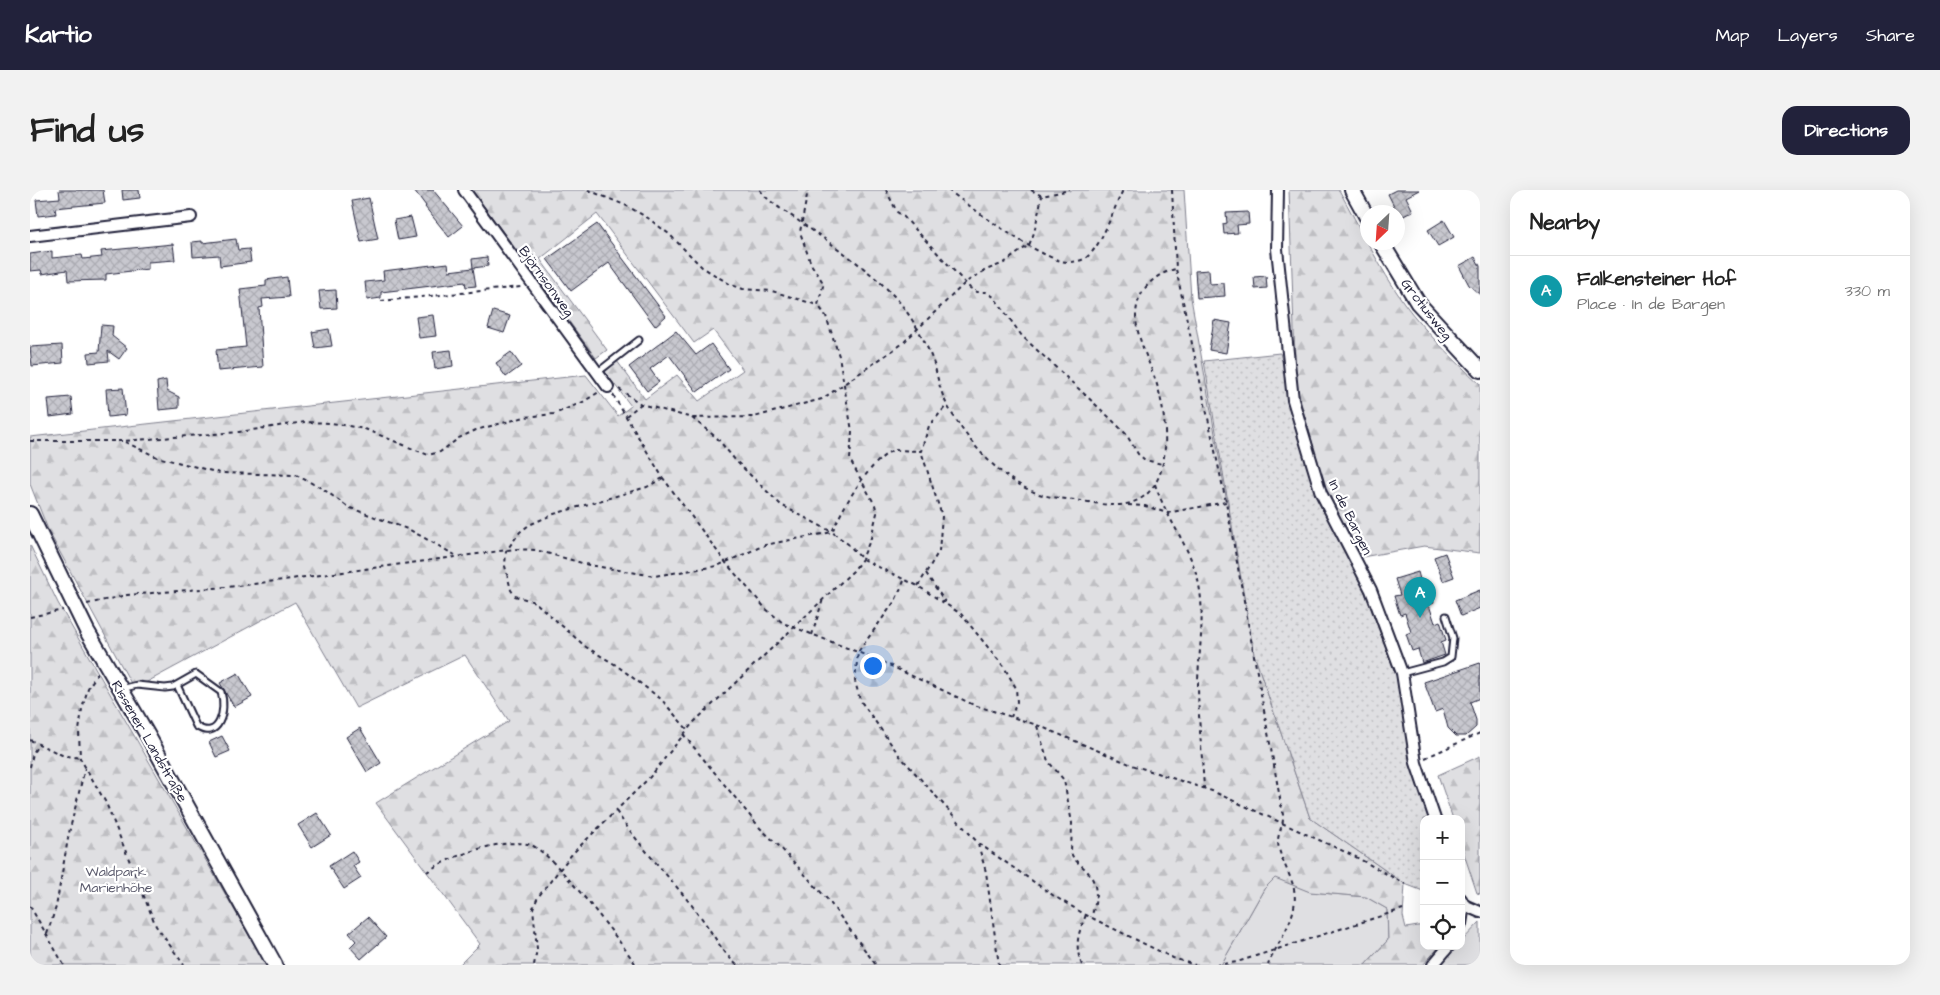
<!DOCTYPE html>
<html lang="en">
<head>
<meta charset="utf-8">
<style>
	body { margin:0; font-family:"Architects Daughter",sans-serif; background:#f2f2f2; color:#222 }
	.controls { position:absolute; right:15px; bottom:15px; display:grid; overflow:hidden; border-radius:10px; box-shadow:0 5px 20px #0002 }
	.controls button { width:45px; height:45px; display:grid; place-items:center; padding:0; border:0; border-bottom:1px solid #e0e0e0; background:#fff; color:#222; font:25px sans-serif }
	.compass { position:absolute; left:1330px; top:15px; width:45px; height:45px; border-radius:50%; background:#fff; box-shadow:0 5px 20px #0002; rotate:205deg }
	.you { position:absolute; left:842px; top:475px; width:18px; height:18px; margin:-12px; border:4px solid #fff; border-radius:50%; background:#1a73e8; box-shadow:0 0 0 8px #1a73e833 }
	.badge { display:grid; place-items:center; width:32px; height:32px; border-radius:50%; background:#22223b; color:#fff; font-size:16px; font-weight:700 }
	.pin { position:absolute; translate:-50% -41px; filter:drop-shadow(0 1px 2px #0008) }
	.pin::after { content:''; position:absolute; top:26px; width:18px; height:15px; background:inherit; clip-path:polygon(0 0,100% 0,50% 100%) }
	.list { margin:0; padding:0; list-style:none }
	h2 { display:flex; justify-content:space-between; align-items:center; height:65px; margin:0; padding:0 20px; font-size:21px }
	h2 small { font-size:16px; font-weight:400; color:#767676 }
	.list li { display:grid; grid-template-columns:32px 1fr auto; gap:15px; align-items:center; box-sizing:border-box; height:70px; padding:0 20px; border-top:1px solid #e0e0e0 }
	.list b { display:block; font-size:19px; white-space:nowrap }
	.list p { margin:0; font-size:16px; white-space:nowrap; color:#767676 }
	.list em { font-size:16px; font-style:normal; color:#767676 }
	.icon { flex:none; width:28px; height:28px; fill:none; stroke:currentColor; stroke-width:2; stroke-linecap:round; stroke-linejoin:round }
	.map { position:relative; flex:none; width:1450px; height:775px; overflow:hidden; border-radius:15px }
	header { display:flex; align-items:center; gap:30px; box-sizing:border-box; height:70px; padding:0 25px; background:#22223b; color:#fff }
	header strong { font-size:24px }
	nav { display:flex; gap:28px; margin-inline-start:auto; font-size:18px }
	.intro { display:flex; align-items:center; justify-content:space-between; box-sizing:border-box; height:120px; padding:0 30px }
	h1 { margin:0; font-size:35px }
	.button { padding:12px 22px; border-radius:15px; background:#22223b; color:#fff; font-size:18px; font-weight:700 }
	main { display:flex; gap:30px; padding:0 30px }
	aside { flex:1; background:#fff; border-radius:15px; box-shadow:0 5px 20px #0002 }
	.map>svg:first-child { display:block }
	.green { fill:#dfdfe2; stroke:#80808e }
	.forest { fill:url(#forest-firs); stroke:#80808e }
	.park { fill:url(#park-dots); stroke:#80808e }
	.building { fill:url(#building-cross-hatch); stroke:#22223b }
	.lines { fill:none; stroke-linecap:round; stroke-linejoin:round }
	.lane-casing { stroke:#22223b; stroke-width:9 }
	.street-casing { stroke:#22223b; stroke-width:14 }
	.secondary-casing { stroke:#22223b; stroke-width:18 }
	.path { stroke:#22223b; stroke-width:2; stroke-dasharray:4 4; stroke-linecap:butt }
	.lane { stroke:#fff; stroke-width:5 }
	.street { stroke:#fff; stroke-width:10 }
	.secondary { stroke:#fff; stroke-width:14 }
	.labels { text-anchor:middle; stroke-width:4.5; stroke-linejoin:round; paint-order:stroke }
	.street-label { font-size:14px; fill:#22223b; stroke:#fff }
	.park-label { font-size:14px; fill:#5b5b6d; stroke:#fff }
</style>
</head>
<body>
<header>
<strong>Kartio</strong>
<nav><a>Map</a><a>Layers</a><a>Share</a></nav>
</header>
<div class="intro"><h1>Find us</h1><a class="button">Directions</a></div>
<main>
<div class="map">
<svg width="1450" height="775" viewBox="0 0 1450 775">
	<defs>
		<pattern id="forest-firs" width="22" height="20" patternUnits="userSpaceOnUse" patternTransform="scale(1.25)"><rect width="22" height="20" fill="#dfdfe2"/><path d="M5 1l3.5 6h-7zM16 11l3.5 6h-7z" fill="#bfbfc3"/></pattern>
		<pattern id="park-dots" width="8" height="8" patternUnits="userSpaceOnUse" patternTransform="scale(1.25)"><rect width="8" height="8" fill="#dfdfe2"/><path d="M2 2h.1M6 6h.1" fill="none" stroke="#bfbfc3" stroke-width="1.8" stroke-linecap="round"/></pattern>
		<pattern id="building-cross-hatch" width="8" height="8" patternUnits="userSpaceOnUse" patternTransform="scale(1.25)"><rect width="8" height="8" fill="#c8c8cf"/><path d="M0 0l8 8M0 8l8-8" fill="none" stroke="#acacb3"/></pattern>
	</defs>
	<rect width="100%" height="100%" fill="#fff"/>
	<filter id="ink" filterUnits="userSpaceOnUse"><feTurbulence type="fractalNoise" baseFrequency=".02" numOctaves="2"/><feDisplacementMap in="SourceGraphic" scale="10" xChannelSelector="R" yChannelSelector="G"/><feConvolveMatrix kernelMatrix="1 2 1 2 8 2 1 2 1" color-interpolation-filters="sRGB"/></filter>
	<g filter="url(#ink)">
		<g class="green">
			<polygon points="1245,687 1281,702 1336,707 1357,719 1358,750 1335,775 1191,775 1234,699"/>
			<polygon points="1450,732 1450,775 1409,775 1427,756 1431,756 1431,752"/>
		</g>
		<g class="forest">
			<polygon points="442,0 1154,0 1161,108 1224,464 1280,628 1375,694 1373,726 1376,738 1394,735 1394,756 1410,756 1393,775 1335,775 1358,750 1357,719 1336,707 1280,702 1245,688 1234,699 1191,775 429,775 450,754 346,613 479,531 435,465 326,518 265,412 104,499 19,342 0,294 0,247 556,185 588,226 601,216 575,182 587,171 615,209 647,185 669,211 713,180 683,140 664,153 567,24 510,69 577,160 566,168"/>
			<path d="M 1259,0 L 1309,0 C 1330,38 1349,77 1374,113 C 1396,143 1423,169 1450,194 L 1450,363 L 1394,356 L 1332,367 L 1298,308 L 1266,195 Z"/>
			<polygon points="0,355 28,413 236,775 0,775"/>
			<polygon points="1450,566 1450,704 1447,703 1431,655 1431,629 1423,629 1408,585"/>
		</g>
		<polygon class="park" points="1250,163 1288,305 1325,376 1366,484 1383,574 1400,629 1394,629 1393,701 1375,694 1280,628 1224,464 1174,171"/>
		<g class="building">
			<polygon points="29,0 73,0 75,13 25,18 26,24 8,26 6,10 30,8"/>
			<polygon points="92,0 109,0 110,8 93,10"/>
			<polygon points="384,0 403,0 433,36 419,47 395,17 396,16"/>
			<polygon points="1366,0 1389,0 1376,7 1383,21 1370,28 1358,4"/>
			<polygon points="339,8 348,49 331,52 322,11"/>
			<polygon points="1218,22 1219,34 1207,35 1208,43 1194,44 1193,34 1197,33 1196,23"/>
			<polygon points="381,27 386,47 368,50 364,30"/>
			<polygon points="1414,30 1424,47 1408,56 1398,40"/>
			<polygon points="567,34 636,126 625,136 579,73 541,101 517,69"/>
			<polygon points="206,49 208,60 219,59 221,72 190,76 189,65 163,67 162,52 172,51 172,53"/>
			<polygon points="143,54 145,70 118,72 118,79 76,84 76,90 38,91 37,80 12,84 11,80 0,81 0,64 22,61 22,68 52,65 53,69 72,67 71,61"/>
			<polygon points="457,67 458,76 443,78 442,69"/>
			<polygon points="1445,67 1450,76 1450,105 1439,95 1429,76"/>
			<polygon points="418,73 419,81 443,78 446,96 436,97 435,92 351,102 351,108 337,110 335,92 354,90 353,81"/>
			<polygon points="1179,80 1180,94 1194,93 1195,106 1167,108 1165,81"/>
			<polygon points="1236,86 1237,98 1225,99 1224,87"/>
			<polygon points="257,87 259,107 232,109 233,117 229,118 233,177 188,181 186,160 216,157 210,99 236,96 236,90"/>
			<polygon points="306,100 307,118 291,119 289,101"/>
			<polygon points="463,121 480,126 474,143 458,138"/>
			<polygon points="403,125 406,146 389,148 386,127"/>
			<polygon points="1184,130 1201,133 1196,163 1179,160"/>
			<polygon points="71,135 83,136 82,146 97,158 89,169 78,161 79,171 59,173 58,163 69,162"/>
			<polygon points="299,139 302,156 285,158 282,142"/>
			<polygon points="646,141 666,165 681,154 699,179 667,202 639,165 620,179 629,192 617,201 599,177"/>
			<polygon points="32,155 33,173 2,176 0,157"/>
			<polygon points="421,160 423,176 405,179 403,162"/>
			<polygon points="481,162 491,176 476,187 466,173"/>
			<polygon points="136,190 137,201 149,207 149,218 129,220 127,192"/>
			<polygon points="93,198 96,225 78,227 76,199"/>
			<polygon points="41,207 43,224 20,227 18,209"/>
			<polygon points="1415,363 1424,387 1413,391 1404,367"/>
			<polygon points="1388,382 1392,397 1398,395 1404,413 1399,415 1405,433 1410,431 1416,450 1411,452 1415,465 1392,473 1388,459 1382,461 1376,444 1381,442 1375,423 1370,425 1364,406 1370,405 1365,389"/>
			<polygon points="1450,400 1450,418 1431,426 1425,410"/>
			<polygon points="1450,473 1450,508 1440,512 1446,530 1446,537 1436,546 1426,546 1418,538 1413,519 1405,522 1394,492"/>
			<polygon points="208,483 222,507 204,517 190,493"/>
			<polygon points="330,538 351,573 337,582 316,547"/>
			<polygon points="192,546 200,561 186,567 179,552"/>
			<polygon points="287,623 301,645 282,657 268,635"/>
			<polygon points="322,661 329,672 323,676 331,688 314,699 299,676"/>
			<polygon points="338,727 356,747 331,769 320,757 326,751 319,743"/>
		</g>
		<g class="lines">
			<g class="lane-casing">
				<g id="lane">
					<polyline points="568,182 609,150"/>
					<polyline points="1372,483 1413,472 1421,467 1423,448 1416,426"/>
					<path d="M 91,499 L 107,495 L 135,498 L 143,497 L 166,484 L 191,502 C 197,520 189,552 166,536 L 147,495"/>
				</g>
			</g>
			<g class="street-casing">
				<g id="street">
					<polyline points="434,0 578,197"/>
					<polyline points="1248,0 1247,59 1263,210 1291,303 1341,400 1372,483 1386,573 1405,629"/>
					<polyline points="0,46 161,27"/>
					<polyline points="1431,709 1434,715 1431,734"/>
					<polyline points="1434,715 1450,722"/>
					<polyline points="1403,775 1419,756"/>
				</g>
			</g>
			<g class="secondary-casing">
				<g id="secondary">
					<polyline points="1322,0 1338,29"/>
					<polyline points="1351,52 1388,113 1450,180"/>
					<polyline points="0,324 57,441 118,546 245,775"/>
				</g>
			</g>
			<g class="path">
				<polyline points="558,0 597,16 618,28 639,44 672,77 701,95 713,99 742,101 787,115"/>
				<path d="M 730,0 C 740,14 757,22 770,32 C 802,54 851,87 874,118 C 887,136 898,156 905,177 C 908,190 911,203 917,215 C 937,251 970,290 1009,304 C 1023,308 1038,309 1052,311 C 1065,313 1083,317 1096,314 C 1143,305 1138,240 1130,206 C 1125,181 1106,151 1106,126 C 1106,102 1123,84 1146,79"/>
				<polyline points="856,0 867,22 873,26 940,98 947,102 956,102 964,107 992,146 1080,228 1096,244 1108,264 1115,270 1132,274"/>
				<path d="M 918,0 C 945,20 1001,62 1031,71 C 1039,73 1051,72 1057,67 C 1072,55 1084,18 1093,0"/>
				<polyline points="1001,0 1012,6 1040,0"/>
				<path d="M 1142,0 L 1146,79 L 1196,312 L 1253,625 C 1254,635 1248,642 1248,651 C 1248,664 1258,680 1262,692 C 1273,723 1249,748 1238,775"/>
				<polyline points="351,111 491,97"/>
				<polyline points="589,199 611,214 662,228 724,227 792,209 872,154 936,92 956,80 974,73 999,55 1004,43 1012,6"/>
				<polyline points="583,205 633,288 696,373 736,419 753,433 848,470 944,515 1007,535 1102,575 1182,601 1324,666 1375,694"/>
				<polyline points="596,226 611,214"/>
				<polyline points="662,228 687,248 706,271 751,315 802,342 818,354 832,369 888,396 931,424 974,477 986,498 987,512 981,527"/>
				<polyline points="0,251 93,251 209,242 275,232 302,233 335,239 398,265 410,262 429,248 446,240 495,227 524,224 553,212 569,202"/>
				<polyline points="95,252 127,267 190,283 266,285 293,299 318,317 380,340 425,365"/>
				<polyline points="633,288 617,297 524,324 499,335 490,342 476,361 475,376 481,400 485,406 505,412 556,457 586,475 631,509 657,539"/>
				<path d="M 1125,294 C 1136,329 1162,358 1169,395 C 1175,426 1169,460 1168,491 C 1168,527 1172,563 1174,598"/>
				<polyline points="1098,315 1115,316 1137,323 1196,312"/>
				<polyline points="896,383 915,412"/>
				<polyline points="874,391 865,411 828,462 825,491 830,510 869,565 948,653 1024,706 1056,725 1143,768 1165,775"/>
				<polyline points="888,396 909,361 912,326 891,261"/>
				<path d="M 57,414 L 97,405 L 208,396 L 485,359 L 506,360 L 559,375 L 624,386 L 687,376 L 735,355 L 802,342 C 813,317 838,273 863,260 L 891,261 L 899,236 L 917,215"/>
				<polyline points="0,427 33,420"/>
				<polyline points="782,445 793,409"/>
				<polyline points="68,483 58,498 52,519 49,541 50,568 76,613 126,736 154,775"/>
				<path d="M 1007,536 L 1018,571 L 1034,590 L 1042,633 L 1041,662 C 1043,670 1049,673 1054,678 C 1069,692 1068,709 1061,727"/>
				<polyline points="653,544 730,638 749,656 798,710 846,775"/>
				<polyline points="0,550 32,565 50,568"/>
				<polyline points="1395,568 1450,543"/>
				<polyline points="0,577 3,563 8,555"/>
				<path d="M 586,621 C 611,659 643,690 670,726 C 683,743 691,761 707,775"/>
				<polyline points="948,654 956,682 969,775"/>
				<path d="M 397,682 C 419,666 474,647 501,655 C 522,662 592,753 606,775"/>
				<polyline points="0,716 34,775"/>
				<polyline points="17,744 26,717 39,643 55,578"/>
				<polyline points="504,775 507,759 503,718 508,707 542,664 620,587 662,534 823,381 832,369 841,348 847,323 845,315 820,270 822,241 809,166 796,126 788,115 793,96 792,91 781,74 770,42 778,0"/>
				<path d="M 1052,775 C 1044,756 1048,743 1056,725"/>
				<polyline points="1186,775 1207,772 1373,719"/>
			</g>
			<use href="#lane" class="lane"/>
			<use href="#street" class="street"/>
			<use href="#secondary" class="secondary"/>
		</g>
	</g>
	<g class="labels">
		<g class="street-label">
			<text transform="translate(517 91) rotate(54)" y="5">Björnsonweg</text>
			<text transform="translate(1397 119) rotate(52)" y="5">Grotiusweg</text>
			<text transform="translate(1321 327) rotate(64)" y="5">In de Bargen</text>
			<text transform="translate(120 551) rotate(60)" y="5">Rissener Landstraße</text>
		</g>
		<g class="park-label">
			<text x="86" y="686">Waldpark<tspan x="86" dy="16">Marienhöhe</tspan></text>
		</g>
	</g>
</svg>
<div class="controls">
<button>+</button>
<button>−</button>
<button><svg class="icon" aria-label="locate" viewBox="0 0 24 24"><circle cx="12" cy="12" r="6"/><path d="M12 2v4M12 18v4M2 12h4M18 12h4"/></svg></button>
</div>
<svg class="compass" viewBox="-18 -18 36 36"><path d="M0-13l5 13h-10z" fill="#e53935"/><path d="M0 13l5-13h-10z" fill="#767676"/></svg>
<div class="you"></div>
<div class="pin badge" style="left:1390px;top:428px;background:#0f9aa8">A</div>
</div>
<aside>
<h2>Nearby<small></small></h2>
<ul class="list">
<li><span class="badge" style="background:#0f9aa8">A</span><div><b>Falkensteiner Hof</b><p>Place · In de Bargen</p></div><em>330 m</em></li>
</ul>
</aside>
</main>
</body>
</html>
